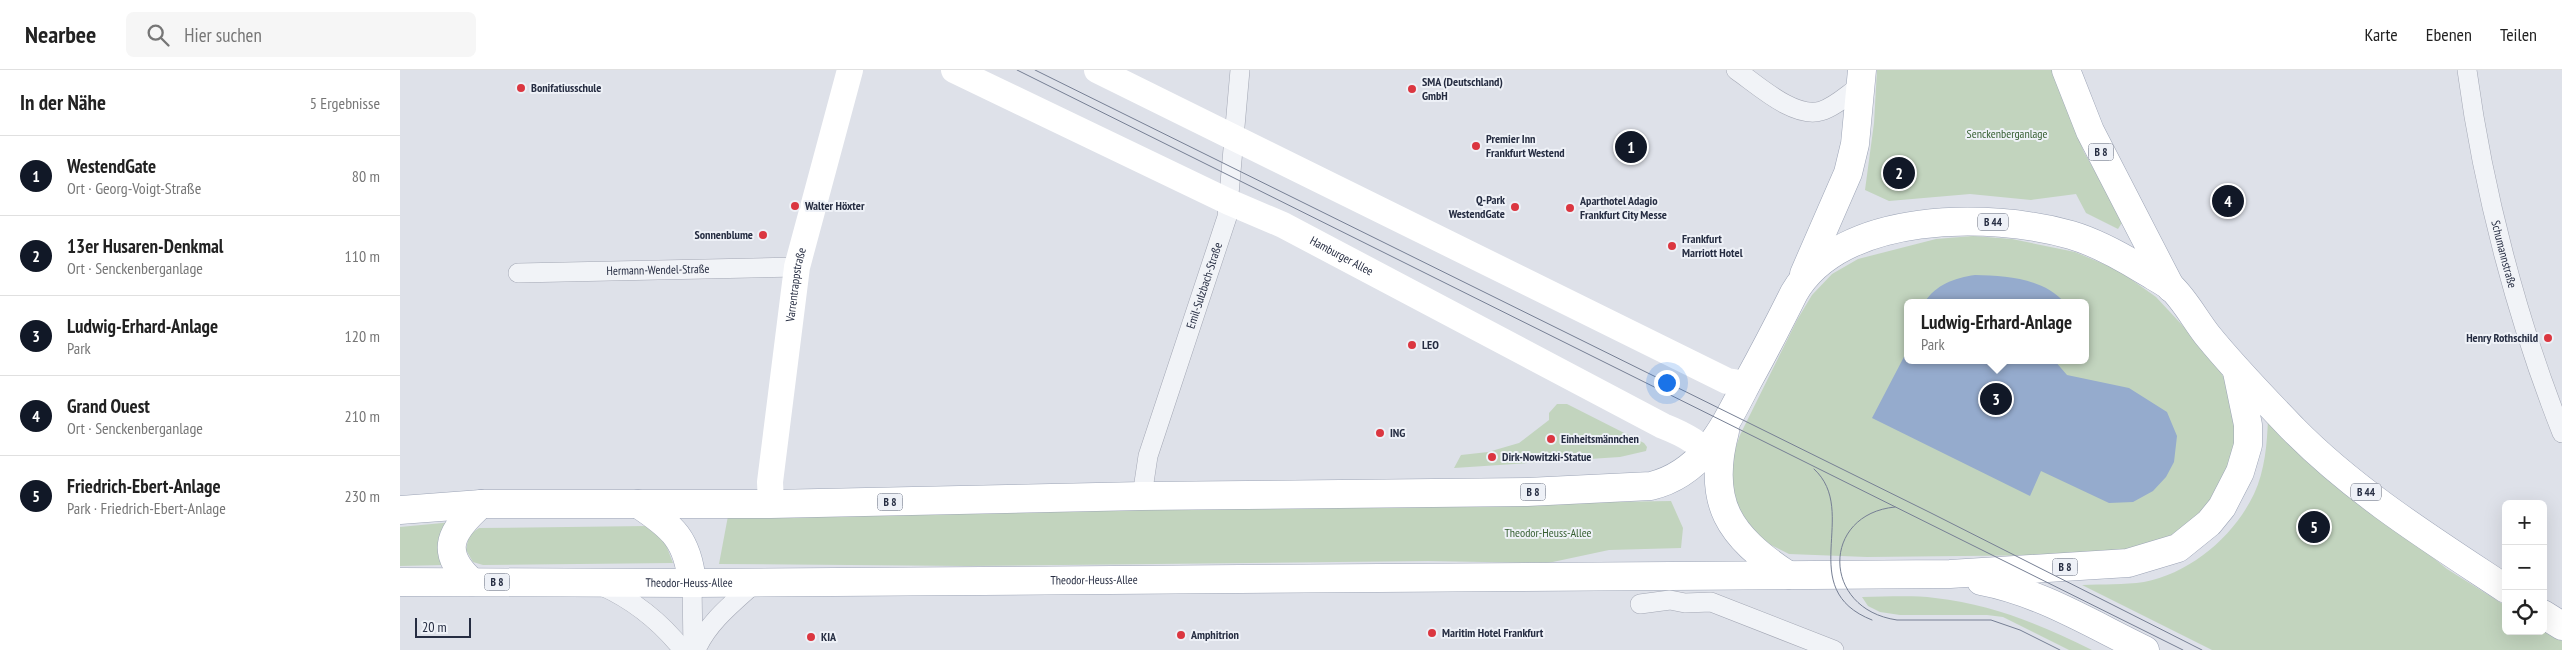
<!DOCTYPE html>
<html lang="de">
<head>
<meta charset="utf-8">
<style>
	body { margin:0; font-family:"PT Sans Narrow",sans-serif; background:#f6f6f6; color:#222 }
	.controls { position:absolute; right:15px; bottom:15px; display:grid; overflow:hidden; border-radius:8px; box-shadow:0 5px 20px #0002 }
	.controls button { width:45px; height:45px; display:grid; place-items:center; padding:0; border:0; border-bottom:1px solid #e0e0e0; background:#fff; color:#222; font:25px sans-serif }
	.scale { position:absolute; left:15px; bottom:12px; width:56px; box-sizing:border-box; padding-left:5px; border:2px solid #262d42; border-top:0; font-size:14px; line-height:18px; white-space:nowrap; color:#262d42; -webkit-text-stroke:4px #eef1f7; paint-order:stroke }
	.you { position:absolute; left:1266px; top:312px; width:18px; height:18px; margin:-12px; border:4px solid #fff; border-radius:50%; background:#1a73e8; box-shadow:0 0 0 8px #1a73e833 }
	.badge { display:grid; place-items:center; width:32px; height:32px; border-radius:50%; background:#111827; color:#fff; font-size:16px; font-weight:700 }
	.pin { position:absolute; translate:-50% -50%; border:2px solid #fff; box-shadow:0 1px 5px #0006 }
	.popup { position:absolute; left:1504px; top:229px; width:185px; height:65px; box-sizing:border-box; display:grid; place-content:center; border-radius:8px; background:#fff; filter:drop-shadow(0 1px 4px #0005); font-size:16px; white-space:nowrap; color:#767676 }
	.popup b { font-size:19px; color:#222 }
	.popup::after { content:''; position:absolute; left:50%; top:100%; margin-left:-10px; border:10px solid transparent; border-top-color:#fff }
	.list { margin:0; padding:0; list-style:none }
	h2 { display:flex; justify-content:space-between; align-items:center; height:65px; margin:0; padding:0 20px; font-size:21px }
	h2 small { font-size:16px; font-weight:400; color:#767676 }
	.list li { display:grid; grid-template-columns:32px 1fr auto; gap:15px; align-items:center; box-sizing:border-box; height:80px; padding:0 20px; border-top:1px solid #e0e0e0 }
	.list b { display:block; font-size:19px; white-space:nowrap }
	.list p { margin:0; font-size:16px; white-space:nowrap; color:#767676 }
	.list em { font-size:16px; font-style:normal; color:#767676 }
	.icon { flex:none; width:28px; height:28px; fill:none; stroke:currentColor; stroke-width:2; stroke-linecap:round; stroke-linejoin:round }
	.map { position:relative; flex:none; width:2162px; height:580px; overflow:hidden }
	header { display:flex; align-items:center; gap:30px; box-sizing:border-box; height:70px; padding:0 25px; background:#fff; border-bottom:1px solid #e0e0e0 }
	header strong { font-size:24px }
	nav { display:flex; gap:28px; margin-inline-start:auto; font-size:18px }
	.search { width:350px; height:45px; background:#f6f6f6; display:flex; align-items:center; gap:12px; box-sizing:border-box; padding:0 18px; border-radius:8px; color:#767676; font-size:19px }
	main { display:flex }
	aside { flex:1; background:#fff }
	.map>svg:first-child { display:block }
	.green { fill:#c2d4be; fill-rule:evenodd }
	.water { fill:#95abcd }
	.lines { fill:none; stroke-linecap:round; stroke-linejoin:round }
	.street-casing { stroke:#a3a7b4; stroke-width:20 }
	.primary-casing { stroke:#9ca4b6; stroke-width:29 }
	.street { stroke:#f1f3f7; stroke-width:19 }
	.secondary { stroke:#fff; stroke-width:26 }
	.primary { stroke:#fff; stroke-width:28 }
	.tram { stroke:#767f94; stroke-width:1 }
	.poi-dot { fill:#db3640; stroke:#eef1f7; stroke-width:2 }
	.labels { text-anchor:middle; stroke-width:4; stroke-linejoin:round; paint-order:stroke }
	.shield { fill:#eef1f7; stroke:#626878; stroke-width:1 }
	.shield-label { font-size:11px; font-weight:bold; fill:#262d42 }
	.poi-label { font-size:12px; font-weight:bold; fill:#262d42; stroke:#eef1f7; text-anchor:start }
	.park-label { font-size:12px; fill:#365f32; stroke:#eef1f7 }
	.street-label { font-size:12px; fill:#262d42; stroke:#eef1f7 }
</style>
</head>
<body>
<header>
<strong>Nearbee</strong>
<div class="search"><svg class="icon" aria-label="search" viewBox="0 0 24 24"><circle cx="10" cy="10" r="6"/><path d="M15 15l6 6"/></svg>Hier suchen</div>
<nav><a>Karte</a><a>Ebenen</a><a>Teilen</a></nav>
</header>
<main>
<aside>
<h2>In der Nähe<small>5 Ergebnisse</small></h2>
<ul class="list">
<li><span class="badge">1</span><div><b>WestendGate</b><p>Ort · Georg-Voigt-Straße</p></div><em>80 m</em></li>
<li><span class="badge">2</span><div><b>13er Husaren-Denkmal</b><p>Ort · Senckenberganlage</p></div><em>110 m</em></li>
<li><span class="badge">3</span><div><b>Ludwig-Erhard-Anlage</b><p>Park</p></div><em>120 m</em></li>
<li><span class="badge">4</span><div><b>Grand Ouest</b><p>Ort · Senckenberganlage</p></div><em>210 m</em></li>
<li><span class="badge">5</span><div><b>Friedrich-Ebert-Anlage</b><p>Park · Friedrich-Ebert-Anlage</p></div><em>230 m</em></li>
</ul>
</aside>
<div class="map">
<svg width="2162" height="580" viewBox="0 0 2162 580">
	<rect width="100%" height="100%" fill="#dee1e9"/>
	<g class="green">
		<polygon points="1477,0 1652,0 1684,82 1723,151 1718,159 1686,143 1676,124 1631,130 1570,124 1489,131 1465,120 1474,53"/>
		<path d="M 1573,166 L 1612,169 L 1675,182 L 1718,200 L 1756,227 L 1797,271 L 1819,299 L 1829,317 L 1838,371 L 1817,428 L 1776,467 L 1751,478 L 1649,485 L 1467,487 L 1389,484 L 1369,474 L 1352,461 L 1334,429 L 1330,405 L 1333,385 L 1340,365 L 1397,250 L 1412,225 L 1432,204 L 1458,189 L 1536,169 ZM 1507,233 L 1685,233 L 1685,290 L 1507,290 Z"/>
		<polygon points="1157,334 1167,334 1244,373 1247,377 1246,381 1220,387 1054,398 1061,385 1088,382 1119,373 1149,350 1149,343"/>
		<path d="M 1868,349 L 1953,423 L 2047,499 L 2106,536 L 2106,561 L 2143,561 L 2143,559 L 2162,571 L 2162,580 L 1812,580 L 1682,515 C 1703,514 1724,515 1744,512 C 1791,503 1834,466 1854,424 C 1865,400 1867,374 1868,349 Z"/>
		<polygon points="1271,431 1283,458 1281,478 1209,480 1148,493 1028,491 568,496 319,494 328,446"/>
		<polygon points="53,452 44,495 0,496 0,457"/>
		<polygon points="248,456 261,462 273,493 83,495 73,492 66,480 69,465 79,458"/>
		<path d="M 1462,527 C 1486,527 1511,525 1535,528 C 1594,535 1639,554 1692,580 L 1669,580 L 1603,547 L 1587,545 L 1500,545 L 1480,542 L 1468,536 Z"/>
	</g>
	<g class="water">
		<path d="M 1575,205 C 1607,206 1643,208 1665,233 L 1524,233 C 1536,214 1555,208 1575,205 Z"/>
		<polygon points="1507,281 1507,290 1654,290 1667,305 1729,318 1767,342 1777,366 1774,392 1766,407 1753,421 1733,432 1709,433 1641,401 1630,426 1472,348"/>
	</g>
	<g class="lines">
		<g class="street-casing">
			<g id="street">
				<path d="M 1336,0 C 1358,15 1394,49 1421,41 C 1435,37 1448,24 1460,16"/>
				<path id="s1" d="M 2067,0 C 2083,120 2117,250 2162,363"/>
				<path id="s2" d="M 118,203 L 397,197"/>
				<path id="s3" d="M 742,426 L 748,386 L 827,147 L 840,0"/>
				<polyline points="292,513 293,580"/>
				<path d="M 202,516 C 235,531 260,551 283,580"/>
				<polyline points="1240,534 1270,530 1285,533 1311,532 1434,580"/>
				<path d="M 296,580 C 308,552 334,532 356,512"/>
			</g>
		</g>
		<g class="primary-casing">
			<g id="primary">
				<polyline points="1666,0 1690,61 1771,218"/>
				<polyline points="1404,204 1448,103 1455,74 1462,0"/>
				<path d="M 1325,361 C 1306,433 1329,466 1388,505"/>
				<path d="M 238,434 C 273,457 288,470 292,513"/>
				<path d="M 0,440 L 81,434 L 371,434 L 742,426 L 1127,422 L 1251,416 C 1304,403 1325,355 1348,311 C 1364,282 1379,253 1394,223 C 1441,141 1590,142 1671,165 C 1698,173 1721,186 1745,201 C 1753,206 1763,211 1771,217 C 1785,230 1796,251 1808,266 C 1834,298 1864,329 1893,359 C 1955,422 2032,470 2106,519"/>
				<path d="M 1581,511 C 1640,522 1691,554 1745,580"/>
				<path id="s6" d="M 0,512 L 292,513 L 1550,504 L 1728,493 L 1778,478 L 1809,453 L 1822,437 L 1840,402 L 1848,375 L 1848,355 L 1837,302"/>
				<path d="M 72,512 C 37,481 52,460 81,434"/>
				<polyline points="2143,544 2162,556"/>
			</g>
		</g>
		<use href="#street" class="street"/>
		<g class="secondary">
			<path id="s4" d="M 554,0 L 829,132 L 883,155 L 1263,356 C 1286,365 1302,374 1317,394"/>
			<polyline points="697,0 1327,311 1347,314"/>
			<path id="s5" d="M 371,434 L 370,412 L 397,197 L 450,0"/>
		</g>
		<use href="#primary" class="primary"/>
		<g class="tram">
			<polyline points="617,0 1783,580"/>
			<polyline points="635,0 1531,443 1802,580"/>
			<path d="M 1414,399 C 1461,442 1393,519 1472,550"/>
			<path d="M 1495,437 C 1421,444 1421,539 1497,550 L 1591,550 L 1620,560 L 1660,580"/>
		</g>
	</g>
	<g class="poi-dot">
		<circle cx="121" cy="18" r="5"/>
		<circle cx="1012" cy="19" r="5"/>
		<circle cx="1076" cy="76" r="5"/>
		<circle cx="395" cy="136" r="5"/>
		<circle cx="1115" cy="137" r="5"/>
		<circle cx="1170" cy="138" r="5"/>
		<circle cx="363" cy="165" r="5"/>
		<circle cx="1272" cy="176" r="5"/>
		<circle cx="2148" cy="268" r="5"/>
		<circle cx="1012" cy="275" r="5"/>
		<circle cx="980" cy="363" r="5"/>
		<circle cx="1151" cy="369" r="5"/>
		<circle cx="1092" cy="387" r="5"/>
		<circle cx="1032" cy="563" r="5"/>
		<circle cx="781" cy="565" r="5"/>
		<circle cx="411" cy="567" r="5"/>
	</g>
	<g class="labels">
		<g class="shield">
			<rect x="1688.5" y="73.5" width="25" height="17" rx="4"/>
			<rect x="1578" y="143.5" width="30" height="17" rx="4"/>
			<rect x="1120.5" y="413.5" width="25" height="17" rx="4"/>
			<rect x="1951" y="413.5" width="30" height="17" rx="4"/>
			<rect x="477.5" y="423.5" width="25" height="17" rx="4"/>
			<rect x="1652.5" y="488.5" width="25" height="17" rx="4"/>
			<rect x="84.5" y="503.5" width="25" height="17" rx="4"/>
		</g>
		<g class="shield-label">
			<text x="1701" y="86">B 8</text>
			<text x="1593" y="156">B 44</text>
			<text x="1133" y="426">B 8</text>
			<text x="1966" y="426">B 44</text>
			<text x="490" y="436">B 8</text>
			<text x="1665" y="501">B 8</text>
			<text x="97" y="516">B 8</text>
		</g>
		<g class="poi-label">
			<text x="1022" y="16">SMA (Deutschland)<tspan x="1022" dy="14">GmbH</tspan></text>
			<text x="131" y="22">Bonifatiusschule</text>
			<text x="1086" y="73">Premier Inn<tspan x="1086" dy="14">Frankfurt Westend</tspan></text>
			<text x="1105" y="134" text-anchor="end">Q-Park<tspan x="1105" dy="14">WestendGate</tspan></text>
			<text x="1180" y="135">Aparthotel Adagio<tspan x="1180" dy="14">Frankfurt City Messe</tspan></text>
			<text x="405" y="140">Walter Höxter</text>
			<text x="353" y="169" text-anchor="end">Sonnenblume</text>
			<text x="1282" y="173">Frankfurt<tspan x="1282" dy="14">Marriott Hotel</tspan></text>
			<text x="2138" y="272" text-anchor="end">Henry Rothschild</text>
			<text x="1022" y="279">LEO</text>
			<text x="990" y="367">ING</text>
			<text x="1161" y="373">Einheitsmännchen</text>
			<text x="1102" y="391">Dirk-Nowitzki-Statue</text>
			<text x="1042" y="567">Maritim Hotel Frankfurt</text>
			<text x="791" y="569">Amphitrion</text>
			<text x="421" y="571">KIA</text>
		</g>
		<g class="park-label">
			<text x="1607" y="68">Senckenberganlage</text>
			<text x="1148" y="467">Theodor-Heuss-Allee</text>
		</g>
		<g class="street-label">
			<text dy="4" stroke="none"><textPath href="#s1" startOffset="188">Schumannstraße</textPath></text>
			<text dy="4" stroke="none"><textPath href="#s4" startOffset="430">Hamburger Allee</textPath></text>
			<text dy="4" stroke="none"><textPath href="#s2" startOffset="140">Hermann-Wendel-Straße</textPath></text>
			<text dy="4" stroke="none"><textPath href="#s5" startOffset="221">Varrentrappstraße</textPath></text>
			<text dy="4" stroke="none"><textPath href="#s3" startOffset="220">Emil-Sulzbach-Straße</textPath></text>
			<text dy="4" stroke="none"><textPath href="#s6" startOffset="694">Theodor-Heuss-Allee</textPath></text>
			<text dy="4" stroke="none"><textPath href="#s6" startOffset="289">Theodor-Heuss-Allee</textPath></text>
		</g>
	</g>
</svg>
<div class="controls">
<button>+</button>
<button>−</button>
<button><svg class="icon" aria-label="locate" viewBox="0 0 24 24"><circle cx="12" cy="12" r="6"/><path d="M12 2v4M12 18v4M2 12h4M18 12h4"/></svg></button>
</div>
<div class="scale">20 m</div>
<div class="you"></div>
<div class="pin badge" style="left:1231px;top:77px">1</div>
<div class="pin badge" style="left:1499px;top:103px">2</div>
<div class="pin badge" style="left:1596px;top:329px">3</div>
<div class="popup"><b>Ludwig-Erhard-Anlage</b>Park</div>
<div class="pin badge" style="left:1828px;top:131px">4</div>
<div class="pin badge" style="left:1914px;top:457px">5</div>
</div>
</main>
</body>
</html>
